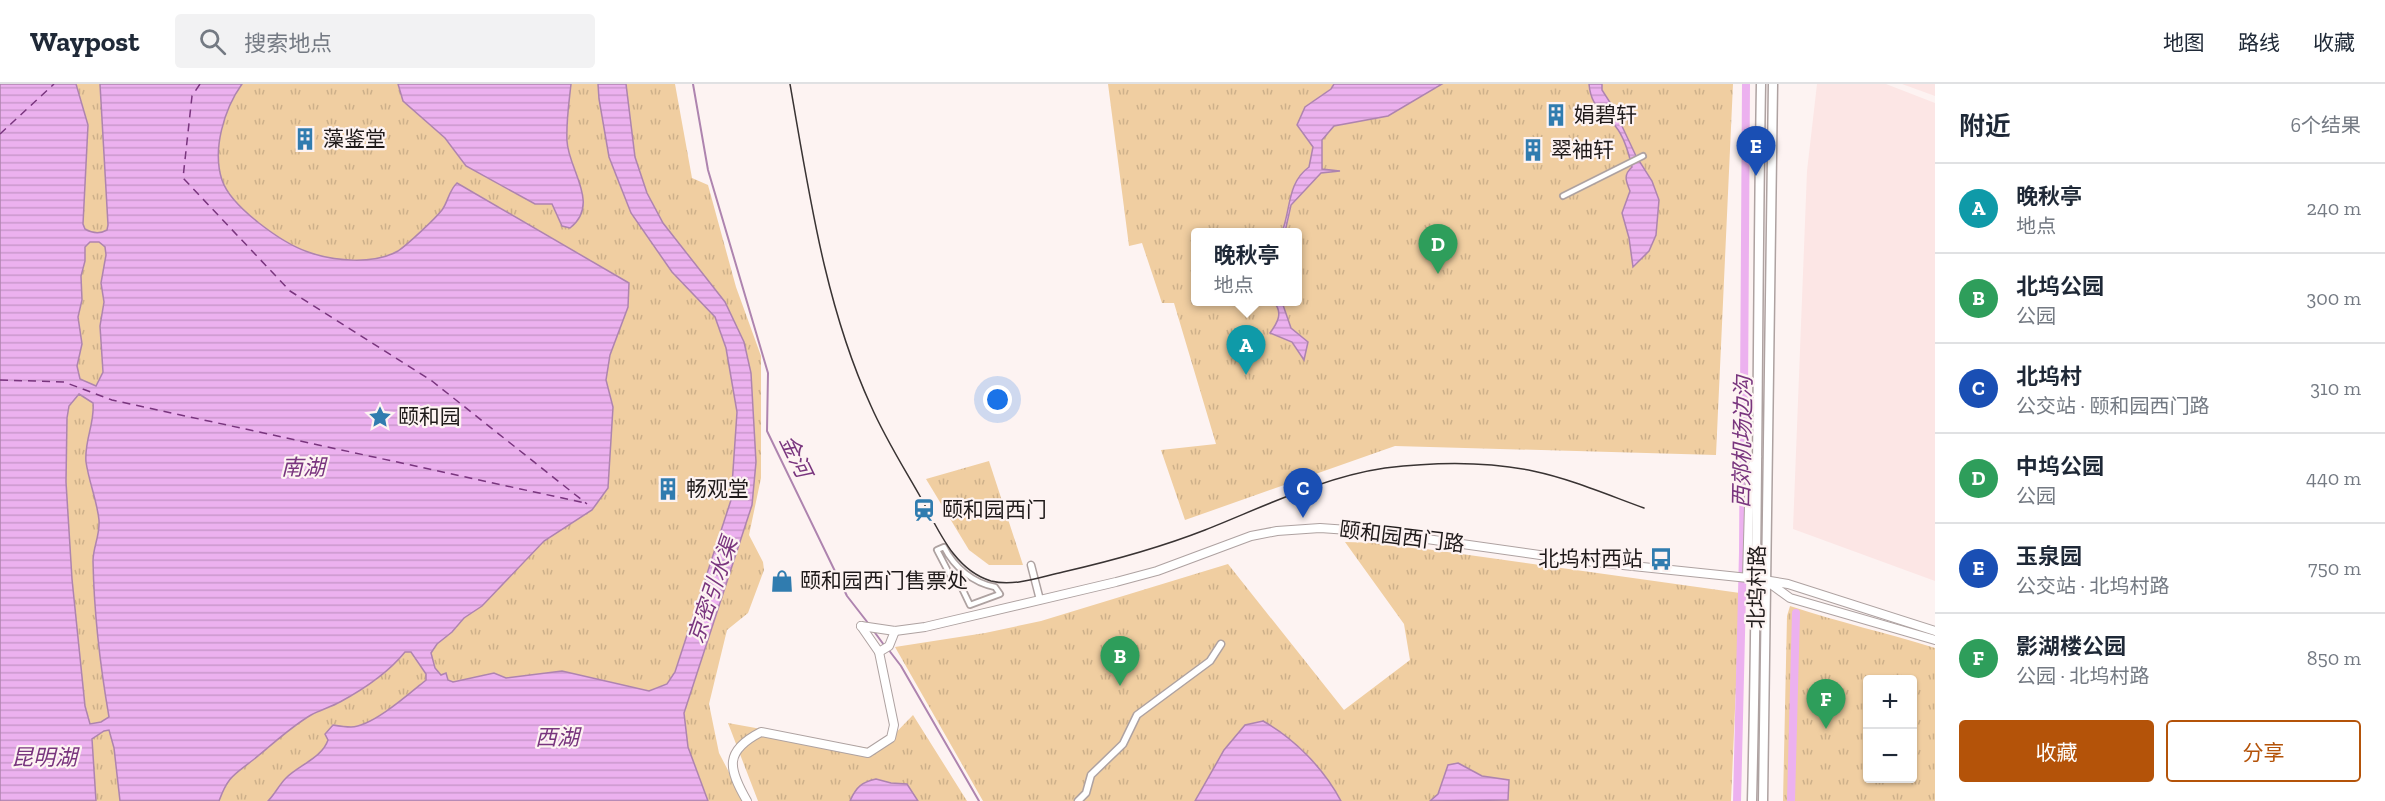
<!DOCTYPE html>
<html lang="zh">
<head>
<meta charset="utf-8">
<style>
	body { margin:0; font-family:"Zilla Slab","Noto Sans SC",serif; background:#f2f2f3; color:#1f2937 }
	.controls { position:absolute; right:18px; bottom:18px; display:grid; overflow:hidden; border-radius:6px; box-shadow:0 2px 4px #0004 }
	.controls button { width:54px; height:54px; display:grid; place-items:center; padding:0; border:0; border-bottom:2px solid #e0e1e3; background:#fff; color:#1f2937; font:30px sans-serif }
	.you { position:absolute; left:998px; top:316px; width:21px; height:21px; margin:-15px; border:4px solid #fff; border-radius:50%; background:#1a73e8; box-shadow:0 0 0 9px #1a73e833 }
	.badge { display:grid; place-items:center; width:39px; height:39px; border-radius:50%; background:#b45309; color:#fff; font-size:20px; font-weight:700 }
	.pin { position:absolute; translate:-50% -50px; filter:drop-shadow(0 2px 3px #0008) }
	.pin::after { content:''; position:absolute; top:32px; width:21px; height:18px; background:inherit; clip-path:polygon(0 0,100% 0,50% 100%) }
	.popup { position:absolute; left:1191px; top:144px; width:111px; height:78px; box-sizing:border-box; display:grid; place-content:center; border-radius:6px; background:#fff; filter:drop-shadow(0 2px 4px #0005); font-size:20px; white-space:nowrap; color:#747a83 }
	.popup b { font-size:22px; color:#1f2937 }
	.popup::after { content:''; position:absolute; left:50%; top:100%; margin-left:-12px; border:12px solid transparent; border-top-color:#fff }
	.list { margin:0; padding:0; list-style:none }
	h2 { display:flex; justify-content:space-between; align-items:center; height:78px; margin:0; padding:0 24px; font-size:26px }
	h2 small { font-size:20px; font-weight:400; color:#747a83 }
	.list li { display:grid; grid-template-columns:39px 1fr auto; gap:18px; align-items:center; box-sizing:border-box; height:90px; padding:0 24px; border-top:2px solid #e0e1e3 }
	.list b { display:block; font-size:22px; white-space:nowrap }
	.list p { margin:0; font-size:20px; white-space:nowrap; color:#747a83 }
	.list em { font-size:20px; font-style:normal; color:#747a83 }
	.actions { display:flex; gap:12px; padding:18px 24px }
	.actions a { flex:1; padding:14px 0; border:2px solid #b45309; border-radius:6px; text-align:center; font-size:21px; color:#b45309 }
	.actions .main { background:#b45309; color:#fff }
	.icon { flex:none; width:33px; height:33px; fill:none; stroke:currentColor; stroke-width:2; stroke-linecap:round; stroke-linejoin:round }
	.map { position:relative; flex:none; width:1935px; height:717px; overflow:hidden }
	header { display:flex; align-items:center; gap:36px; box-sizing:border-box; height:84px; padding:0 30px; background:#fff; border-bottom:2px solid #e0e1e3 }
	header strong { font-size:28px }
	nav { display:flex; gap:33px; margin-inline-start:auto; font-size:21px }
	.search { width:420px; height:54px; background:#f2f2f3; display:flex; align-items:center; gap:15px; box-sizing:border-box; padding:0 21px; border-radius:6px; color:#747a83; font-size:22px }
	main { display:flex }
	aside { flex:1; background:#fff }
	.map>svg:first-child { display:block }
	.built { fill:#fce6e5 }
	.park { fill:url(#park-tufts); fill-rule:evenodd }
	.water { fill:url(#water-rules); stroke:#ae84af; stroke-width:1.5; fill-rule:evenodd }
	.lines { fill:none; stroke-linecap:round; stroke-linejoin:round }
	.stream { stroke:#ae84af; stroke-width:2 }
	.canal { stroke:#ecb1ef; stroke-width:8 }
	.ferry { stroke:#79357e; stroke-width:1.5; stroke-dasharray:8 6; stroke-linecap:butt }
	.pedestrian-casing { stroke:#aea2a1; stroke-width:8 }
	.minor-casing { stroke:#aea2a1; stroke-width:9 }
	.tertiary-casing { stroke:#aea2a1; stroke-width:10 }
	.secondary-casing { stroke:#aea2a1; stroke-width:11 }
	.pedestrian { stroke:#fff; stroke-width:4.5 }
	.minor { stroke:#fff; stroke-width:6 }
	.tertiary { stroke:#fff; stroke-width:8 }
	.secondary { stroke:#fff; stroke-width:8 }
	.tram { stroke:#393333; stroke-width:1.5 }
	.labels { text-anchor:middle; stroke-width:4.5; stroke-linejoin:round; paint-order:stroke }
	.poi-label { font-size:21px; fill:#1f1a1a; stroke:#fdf3f2; text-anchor:start }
	.street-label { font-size:21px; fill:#1f1a1a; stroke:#fdf3f2 }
	.water-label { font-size:22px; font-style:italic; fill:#79357e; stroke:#fdf3f2 }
</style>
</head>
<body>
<header>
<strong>Waypost</strong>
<div class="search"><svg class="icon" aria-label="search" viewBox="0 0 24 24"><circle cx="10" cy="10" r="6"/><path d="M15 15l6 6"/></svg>搜索地点</div>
<nav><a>地图</a><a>路线</a><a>收藏</a></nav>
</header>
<main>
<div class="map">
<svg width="1935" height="717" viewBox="0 0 1935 717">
	<defs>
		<pattern id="park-tufts" width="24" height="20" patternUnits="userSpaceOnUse" patternTransform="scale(1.5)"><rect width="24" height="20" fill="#f0cea1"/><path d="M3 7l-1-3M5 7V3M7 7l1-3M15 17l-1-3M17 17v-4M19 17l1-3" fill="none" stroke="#cdb08a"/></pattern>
		<pattern id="water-rules" width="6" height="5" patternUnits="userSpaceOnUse" patternTransform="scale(1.5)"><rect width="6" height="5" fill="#ecb1ef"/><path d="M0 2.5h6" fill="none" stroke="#ca98cc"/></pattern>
	</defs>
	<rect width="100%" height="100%" fill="#fdf3f2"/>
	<g class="built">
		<polygon points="1817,0 1886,0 1935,19 1935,497 1793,445 1807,87"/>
		<polygon points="1902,0 1935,0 1935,12"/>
	</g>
	<g class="park">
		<polygon points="0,0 675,0 692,94 708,101 736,203 761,272 761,394 749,451 763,478 764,486 748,529 727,546 709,620 719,669 744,717 0,717"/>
		<path d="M 1108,0 L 1733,0 L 1716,371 L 1395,362 L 1185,436 L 1161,366 L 1216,360 L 1174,219 L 1162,219 L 1142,159 L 1129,162 ZM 1195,148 L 1297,148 L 1297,218 L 1195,218 Z"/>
		<polygon points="989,377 1023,481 989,481 969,466 926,395"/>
		<polygon points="1345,458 1383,459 1740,509 1731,717 983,717 895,563 985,549 1041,537 1228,480 1344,626 1410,576 1404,540"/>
		<path d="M 1790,522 C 1838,538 1887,549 1935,564 L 1935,717 L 1783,717 L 1787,532 ZM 1868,596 L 1912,596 L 1912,694 L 1868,694 Z"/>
		<polygon points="913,631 967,717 758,717 728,639 879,666"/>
	</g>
	<g class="water">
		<path d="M 0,0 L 76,0 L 88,41 L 83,140 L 85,145 C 92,149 100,150 107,146 L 108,141 L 100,0 L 242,0 C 224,25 212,66 222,96 C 231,123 282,159 308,168 C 333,177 374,181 398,167 C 407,161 435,135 442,126 C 448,118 449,106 457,99 L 629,199 L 628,223 L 610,271 L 606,296 L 613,323 L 608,404 L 592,426 L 544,457 L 482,522 L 464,534 L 452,548 L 437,560 L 431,569 L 435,584 L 441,591 L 446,589 L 448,596 L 453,598 L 494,589 L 506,594 L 562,587 L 649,607 L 667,600 L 675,588 L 731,416 L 737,328 L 726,264 L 715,233 L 672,188 L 631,129 L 609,73 L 599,15 L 598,0 L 626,0 L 635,73 L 647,109 L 663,139 L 725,218 L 744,258 L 751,289 L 756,378 L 752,421 L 684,629 L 688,663 L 708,717 L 268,717 C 275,710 279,701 286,694 C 299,681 322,674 328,656 L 325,650 L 333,641 C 339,642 345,643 351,643 C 372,643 410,609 426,596 L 426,590 L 411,568 L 405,568 C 388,589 364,605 340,618 C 331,623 320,626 311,631 C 289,644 272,661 253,676 C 234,691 228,692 219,717 L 120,717 L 114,664 L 109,646 L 104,647 L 92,655 L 96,717 L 0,717 ZM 90,158 L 99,158 L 105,163 L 106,171 L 101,199 L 104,218 L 100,242 L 103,288 L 96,302 L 80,295 L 77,282 L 82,260 L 78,233 L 82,216 L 81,192 L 85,177 L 85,163 ZM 79,310 L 93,319 C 95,339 84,357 86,378 C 89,398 97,417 99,436 C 100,452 93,463 93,477 C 94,529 100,581 109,633 L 101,638 L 90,640 L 85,622 L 72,495 L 66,398 L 67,334 L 69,322 Z"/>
		<path d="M 398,0 L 571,0 C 569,19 566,38 567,57 C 568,85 601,120 570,144 L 562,142 L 552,120 L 535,120 L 466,82 L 445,54 L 403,17 Z"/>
		<path d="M 1334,0 L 1442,0 L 1388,32 L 1334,42 L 1322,56 L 1322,85 L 1340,87 L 1321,89 L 1291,121 L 1285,148 L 1282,148 C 1291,125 1287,99 1309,83 L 1313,63 L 1297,41 L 1305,23 L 1331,5 Z"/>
		<path d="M 1589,0 L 1602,0 L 1602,6 L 1613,23 L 1636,72 L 1652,97 L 1659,116 L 1656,151 L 1649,167 L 1633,183 L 1629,154 L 1622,129 L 1630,107 C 1626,97 1623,91 1632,83 C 1629,70 1624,53 1616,43 C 1603,26 1591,24 1589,0 Z"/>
		<path d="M 1274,218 L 1282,218 L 1291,244 L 1308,258 L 1304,276 L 1292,258 L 1270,249 C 1278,238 1283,229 1274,218 Z"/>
		<path d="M 1263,637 C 1295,655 1324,685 1341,717 L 1195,717 L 1224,666 L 1245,641 Z"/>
		<polygon points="1458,679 1482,692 1509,696 1508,716 1430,717 1438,710 1448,681"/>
		<path d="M 876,695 L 891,699 L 907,700 L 918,717 L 850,717 C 856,703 862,698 876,695 Z"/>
	</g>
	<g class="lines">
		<g class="stream">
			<polyline points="693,0 708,86 768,289 767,347 847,512 868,539"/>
			<polyline points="873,546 884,561"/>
			<polyline points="888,565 901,582 979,717"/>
		</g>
		<g class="canal">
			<polyline points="1737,717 1743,468 1746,0"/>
			<polyline points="1791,717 1796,529"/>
		</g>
		<g class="ferry">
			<polyline points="200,0 192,12 183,94 290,207 432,297 587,420"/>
			<polyline points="0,50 54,0"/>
			<polyline points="0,296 64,298 112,316 585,419"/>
		</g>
		<g class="pedestrian-casing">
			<g id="pedestrian">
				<polyline points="1563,112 1643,72"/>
				<path d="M 944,463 C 954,483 973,499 995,503 L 1000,510 L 970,521 L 959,498 L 950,491 L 937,466 Z"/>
			</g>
		</g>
		<g class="minor-casing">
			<g id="minor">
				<polyline points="1031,481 1040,516"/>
				<polyline points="1078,717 1086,709 1091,691 1123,660 1137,631 1210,577 1221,560"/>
			</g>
		</g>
		<g class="tertiary-casing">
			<g id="tertiary">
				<polyline points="1747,494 1750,386"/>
				<polyline points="1768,498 1790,514 1935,556"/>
				<polyline points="861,542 895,547 925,543 1116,498 1157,487 1251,452 1277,447 1320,444 1377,448 1575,476 1758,495 1788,500 1935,547"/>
				<polyline points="879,568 889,562 895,547"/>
				<path d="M 747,717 C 728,684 724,667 761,648 L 868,669 L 891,654 L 894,641 L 879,568 L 861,542"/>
			</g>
		</g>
		<g class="secondary-casing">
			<g id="secondary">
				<polyline points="1750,386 1757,373"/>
				<path d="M 1752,717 C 1758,478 1757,239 1761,0"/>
				<polyline points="1763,717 1773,0"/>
			</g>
		</g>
		<use href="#pedestrian" class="pedestrian"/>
		<use href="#minor" class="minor"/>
		<use href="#tertiary" class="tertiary"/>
		<use href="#secondary" class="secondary"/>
		<path class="tram" d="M 790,0 C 809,108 825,222 871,322 C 885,354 904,384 921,414 C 938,445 954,486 991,497 C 1014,503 1040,493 1063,488 C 1111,477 1159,464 1205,446 C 1263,423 1323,393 1385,384 C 1433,378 1486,377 1533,387 C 1571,395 1608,411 1644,424"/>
	</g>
	<defs>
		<g id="building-bare" transform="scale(1.8)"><path d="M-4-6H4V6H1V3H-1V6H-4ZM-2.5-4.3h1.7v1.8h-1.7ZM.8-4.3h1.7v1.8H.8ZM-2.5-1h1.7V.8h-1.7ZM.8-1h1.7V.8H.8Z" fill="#307caf" stroke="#fdf3f2" stroke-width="2.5" paint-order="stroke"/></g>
		<g id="sight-bare" transform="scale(1.8)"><path d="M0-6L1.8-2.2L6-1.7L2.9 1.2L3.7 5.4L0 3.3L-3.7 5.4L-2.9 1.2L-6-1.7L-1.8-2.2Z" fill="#307caf" stroke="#fdf3f2" stroke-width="2.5" paint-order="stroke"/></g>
		<g id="station-bare" transform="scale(1.8)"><path d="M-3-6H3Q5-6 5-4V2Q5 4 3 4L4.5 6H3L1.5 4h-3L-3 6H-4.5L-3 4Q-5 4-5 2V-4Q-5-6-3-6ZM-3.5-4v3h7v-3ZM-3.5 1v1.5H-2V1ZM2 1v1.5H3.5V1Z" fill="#307caf" stroke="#fdf3f2" stroke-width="2.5" paint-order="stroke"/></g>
		<g id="bus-bare" transform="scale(1.8)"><path d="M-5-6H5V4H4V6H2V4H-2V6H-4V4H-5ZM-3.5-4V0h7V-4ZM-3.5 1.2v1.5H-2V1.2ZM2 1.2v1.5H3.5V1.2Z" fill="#307caf" stroke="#fdf3f2" stroke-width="2.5" paint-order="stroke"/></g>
		<g id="shop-bare" transform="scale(1.8)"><path d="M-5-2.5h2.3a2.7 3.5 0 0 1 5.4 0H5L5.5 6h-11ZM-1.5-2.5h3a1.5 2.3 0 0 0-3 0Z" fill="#307caf" stroke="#fdf3f2" stroke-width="2.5" paint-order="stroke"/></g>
	</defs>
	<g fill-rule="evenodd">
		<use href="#building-bare" x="1556" y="31"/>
		<use href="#building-bare" x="305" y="55"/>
		<use href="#building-bare" x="1533" y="66"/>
		<use href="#sight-bare" x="380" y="333"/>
		<use href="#building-bare" x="668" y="405"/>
		<use href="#station-bare" x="924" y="426"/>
		<use href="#bus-bare" x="1661" y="475"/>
		<use href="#shop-bare" x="782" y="497"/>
	</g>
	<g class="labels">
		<g class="poi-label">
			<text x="1574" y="38">娟碧轩</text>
			<text x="323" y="62">藻鉴堂</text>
			<text x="1551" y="73">翠袖轩</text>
			<text x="398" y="340">颐和园</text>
			<text x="686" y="412">畅观堂</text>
			<text x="942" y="433">颐和园西门</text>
			<text x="1643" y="482" text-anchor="end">北坞村西站</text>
			<text x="800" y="504">颐和园西门售票处</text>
		</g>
		<g class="street-label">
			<text transform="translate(1402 453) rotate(7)" y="7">颐和园西门路</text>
			<text transform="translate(1757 503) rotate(-89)" y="7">北坞村路</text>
		</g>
		<g class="water-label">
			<text transform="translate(1742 358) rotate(-89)" y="8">西郊机场边沟</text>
			<text transform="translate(796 372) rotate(64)" y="8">金河</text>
			<text x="303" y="391">南湖</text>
			<text transform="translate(712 506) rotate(-71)" y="8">京密引水渠</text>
			<text x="557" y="661">西湖</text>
			<text x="44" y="681">昆明湖</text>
		</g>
	</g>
</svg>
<div class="controls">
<button>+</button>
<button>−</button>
</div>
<div class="you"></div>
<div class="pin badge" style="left:1246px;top:291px;background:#0f9aa8">A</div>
<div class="popup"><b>晚秋亭</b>地点</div>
<div class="pin badge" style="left:1120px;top:602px;background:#2e9e5b">B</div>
<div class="pin badge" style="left:1303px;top:434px;background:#1a4fb4">C</div>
<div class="pin badge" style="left:1438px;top:190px;background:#2e9e5b">D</div>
<div class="pin badge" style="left:1756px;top:92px;background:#1a4fb4">E</div>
<div class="pin badge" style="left:1826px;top:645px;background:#2e9e5b">F</div>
</div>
<aside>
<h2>附近<small>6个结果</small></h2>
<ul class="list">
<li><span class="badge" style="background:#0f9aa8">A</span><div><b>晚秋亭</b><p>地点</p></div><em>240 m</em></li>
<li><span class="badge" style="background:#2e9e5b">B</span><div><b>北坞公园</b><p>公园</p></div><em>300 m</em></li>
<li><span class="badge" style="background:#1a4fb4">C</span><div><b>北坞村</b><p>公交站 · 颐和园西门路</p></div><em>310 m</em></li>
<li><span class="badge" style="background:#2e9e5b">D</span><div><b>中坞公园</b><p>公园</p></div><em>440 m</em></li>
<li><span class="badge" style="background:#1a4fb4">E</span><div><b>玉泉园</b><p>公交站 · 北坞村路</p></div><em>750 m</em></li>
<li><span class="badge" style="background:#2e9e5b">F</span><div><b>影湖楼公园</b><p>公园 · 北坞村路</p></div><em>850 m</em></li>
</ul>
<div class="actions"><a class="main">收藏</a><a>分享</a></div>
</aside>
</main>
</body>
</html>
